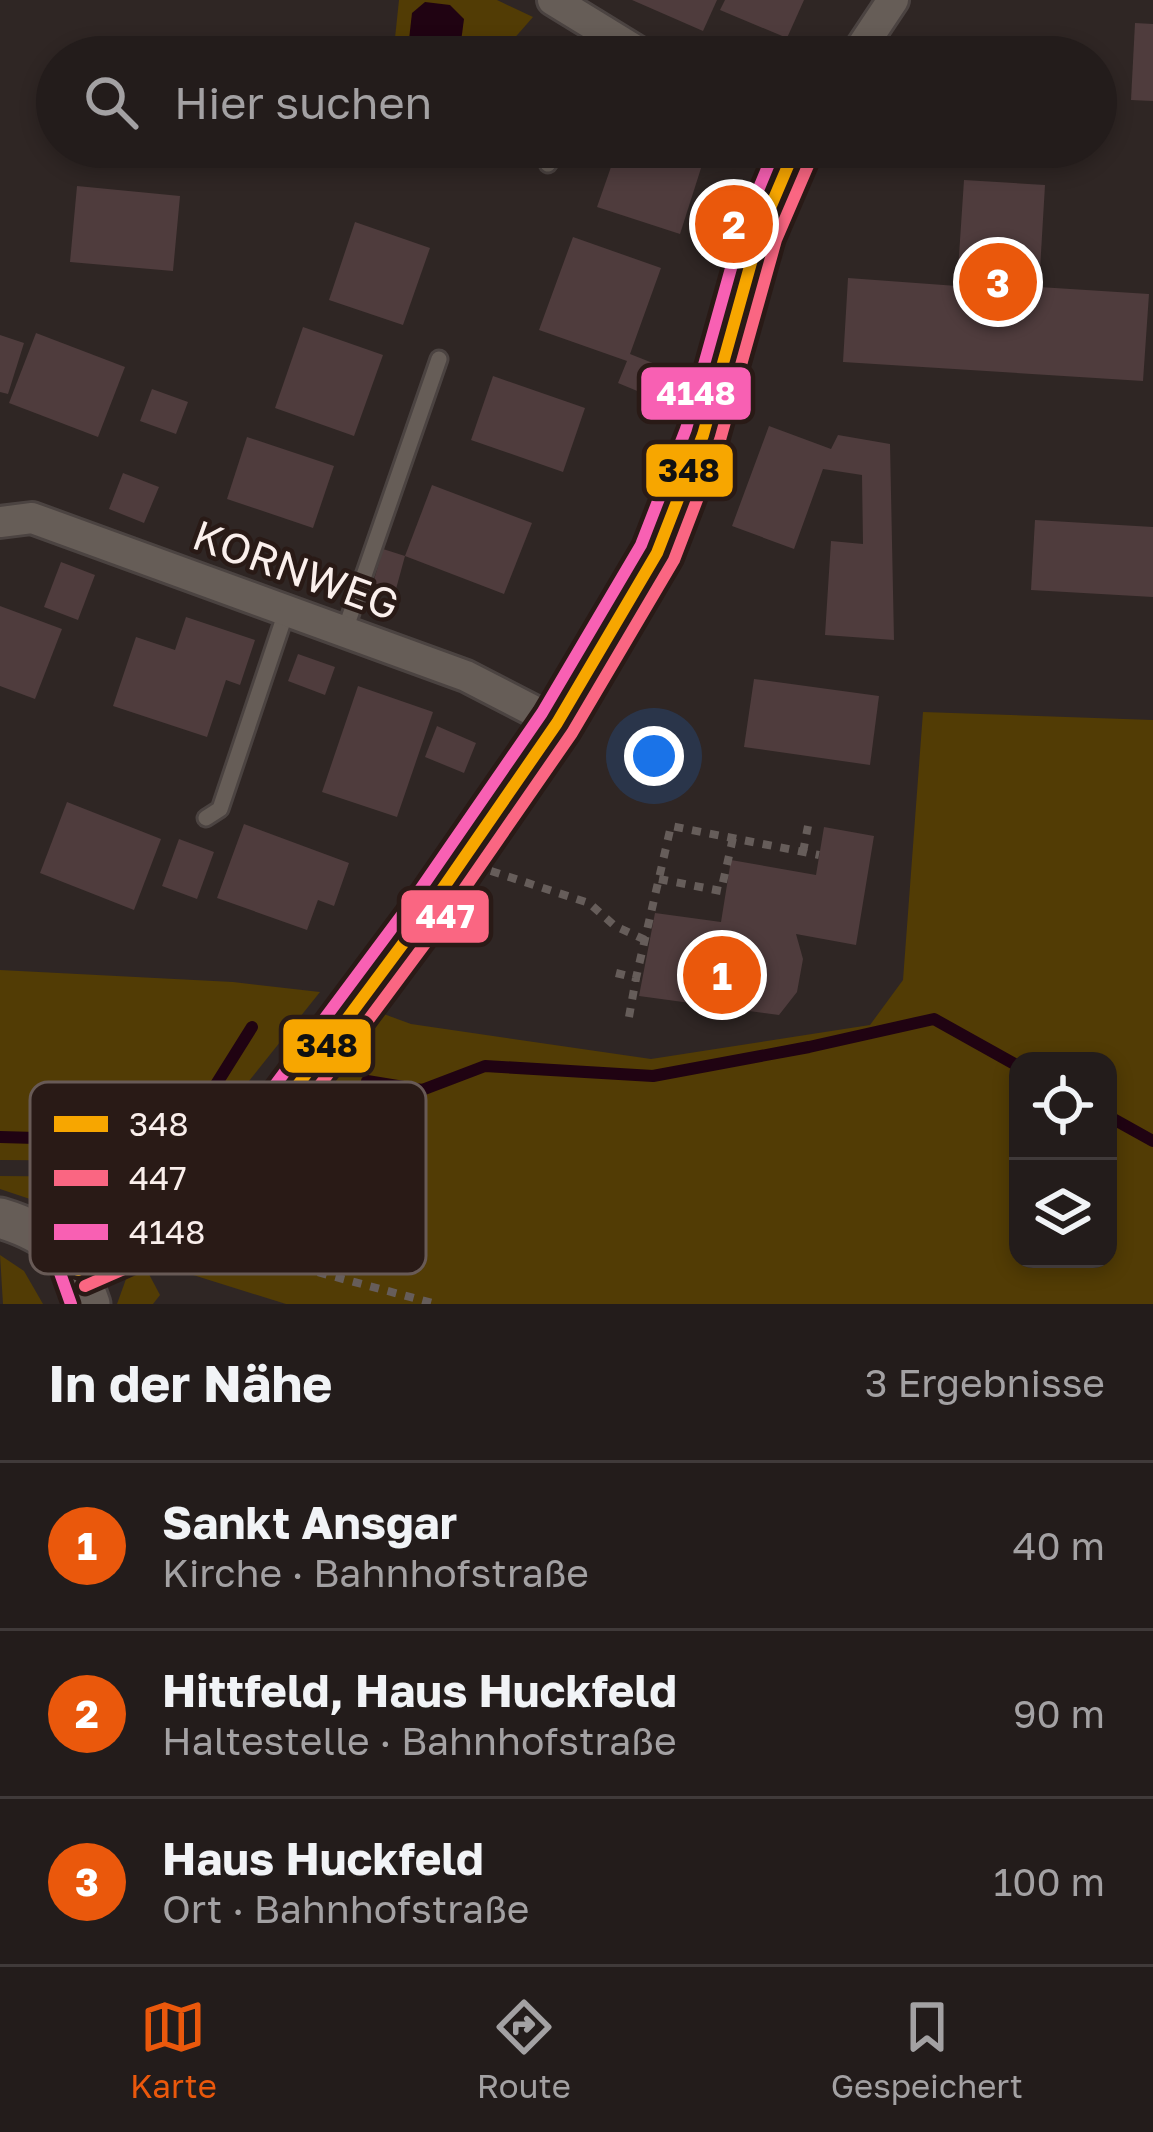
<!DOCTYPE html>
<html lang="de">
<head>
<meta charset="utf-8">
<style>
	body { margin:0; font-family:"Golos Text",sans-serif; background:#2b2524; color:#f1f3f6 }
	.controls { position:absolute; right:36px; bottom:36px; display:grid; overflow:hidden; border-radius:24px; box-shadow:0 6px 18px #0003 }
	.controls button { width:108px; height:108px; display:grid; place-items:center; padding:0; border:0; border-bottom:3px solid #403a3a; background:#231c1b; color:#f1f3f6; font:60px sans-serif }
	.you { position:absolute; left:654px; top:756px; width:42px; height:42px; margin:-30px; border:9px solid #fff; border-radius:50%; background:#1a73e8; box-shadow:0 0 0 18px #1a73e833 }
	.badge { display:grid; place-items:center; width:78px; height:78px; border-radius:50%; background:#ea580c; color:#fff; font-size:39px; font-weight:700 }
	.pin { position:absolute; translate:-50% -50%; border:6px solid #fff; box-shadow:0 3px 12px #0006 }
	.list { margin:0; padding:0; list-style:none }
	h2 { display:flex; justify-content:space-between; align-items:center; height:156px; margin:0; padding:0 48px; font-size:51px }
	h2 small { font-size:39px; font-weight:400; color:#a3a1a3 }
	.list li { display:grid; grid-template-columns:78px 1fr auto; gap:36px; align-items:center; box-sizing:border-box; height:168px; padding:0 48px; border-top:3px solid #403a3a }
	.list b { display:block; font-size:45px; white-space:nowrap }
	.list p { margin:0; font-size:39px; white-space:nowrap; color:#a3a1a3 }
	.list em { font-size:39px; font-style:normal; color:#a3a1a3 }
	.icon { flex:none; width:66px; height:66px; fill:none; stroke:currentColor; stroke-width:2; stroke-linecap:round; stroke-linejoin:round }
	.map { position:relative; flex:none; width:1153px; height:1304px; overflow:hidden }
	.search { position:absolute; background:#231c1b; box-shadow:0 6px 18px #0003; left:36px; right:36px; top:36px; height:132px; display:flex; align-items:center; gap:30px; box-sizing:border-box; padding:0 42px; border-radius:66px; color:#a3a1a3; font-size:45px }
	.sheet { height:660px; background:#231c1b }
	nav { display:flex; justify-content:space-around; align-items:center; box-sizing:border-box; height:168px; border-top:3px solid #403a3a; background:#231c1b; font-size:33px; color:#a3a1a3 }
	nav a { display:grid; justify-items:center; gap:6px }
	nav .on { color:#ea580c }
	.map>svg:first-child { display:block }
	.green { fill:#523c05; fill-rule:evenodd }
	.water { fill:#200312 }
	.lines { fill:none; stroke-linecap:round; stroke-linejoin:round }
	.stream { stroke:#200312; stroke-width:12 }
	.building { fill:#4f3c3d }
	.service-casing { stroke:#4b4341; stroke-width:21 }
	.minor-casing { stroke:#4b4341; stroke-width:36 }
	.tertiary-casing { stroke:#4b4341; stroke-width:45 }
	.path { stroke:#665d5a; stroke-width:8; stroke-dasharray:9 9; stroke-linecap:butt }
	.service { stroke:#665d57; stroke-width:15 }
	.minor { stroke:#665d57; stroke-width:30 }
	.tertiary { stroke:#665d57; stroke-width:39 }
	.bus-1-casing { stroke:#291a16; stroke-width:21 }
	.bus-2-casing { stroke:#291a16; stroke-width:21 }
	.bus-3-casing { stroke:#291a16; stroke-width:21 }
	.bus-1 { stroke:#f7a600; stroke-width:12 }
	.bus-2 { stroke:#fa6682; stroke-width:12 }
	.bus-3 { stroke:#f860b3; stroke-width:12 }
	.labels { text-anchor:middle; stroke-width:9; stroke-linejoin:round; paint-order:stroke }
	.street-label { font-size:42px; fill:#faefec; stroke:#291a16 }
	.key { fill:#291a16; stroke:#685a56; stroke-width:3 }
	.key-label { font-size:33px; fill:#faefec }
	.line-badge { stroke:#291a16; stroke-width:4.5 }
	.badge-label { font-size:33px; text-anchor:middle; font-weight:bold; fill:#fff }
	.pale-badge-label { font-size:33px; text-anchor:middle; font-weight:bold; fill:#111 }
</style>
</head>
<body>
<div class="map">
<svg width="1153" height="1304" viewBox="0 0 1153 1304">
	<rect width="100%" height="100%" fill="#2f2624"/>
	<g class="green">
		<polygon points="399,0 497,0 533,17 498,57 393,57"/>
		<path d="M 923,712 L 1153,720 L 1153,1304 L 286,1304 L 190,1274 L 381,1013 L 411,1024 L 651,1059 L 870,1025 L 903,980 ZM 1018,1061 L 1108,1061 L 1108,1259 L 1018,1259 Z"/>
		<polygon points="0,970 233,982 320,992 201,1141 143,1161 0,1160"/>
		<polygon points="0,1176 115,1177 122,1216 87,1218 0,1189"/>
		<polygon points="0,1255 24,1271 43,1304 3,1304"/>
		<polygon points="143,1263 160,1295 153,1304 117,1304 126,1279"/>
	</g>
	<polygon class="water" points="425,2 450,5 464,19 459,57 407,57 412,13"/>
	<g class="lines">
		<g class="stream">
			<polyline points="367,1081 422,1090 485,1066 653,1076 809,1047 934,1019 1018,1066"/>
			<polyline points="1108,1116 1153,1141"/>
			<polyline points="0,1137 180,1142 252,1027"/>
		</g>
	</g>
	<g class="building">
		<polygon points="632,0 717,0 703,31"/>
		<polygon points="725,0 804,0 787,38 720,10"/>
		<polygon points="1135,23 1153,24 1153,101 1131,100"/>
		<polygon points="618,147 650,147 702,165 680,234 597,207"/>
		<polygon points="964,180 1045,185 1039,287 1149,294 1143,381 843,362 848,278 957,286"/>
		<polygon points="77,186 180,196 173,271 70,262"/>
		<polygon points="355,222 430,248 403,325 329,300"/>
		<polygon points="573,237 661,268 630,354 683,375 671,405 618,383 627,361 539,330"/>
		<polygon points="303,327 383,355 354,436 275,408"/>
		<polygon points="36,333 125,367 98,437 9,403"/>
		<polygon points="0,335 24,343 8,394 0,392"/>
		<polygon points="493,376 585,408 563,472 471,440"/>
		<polygon points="152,389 188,402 176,434 140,421"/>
		<polygon points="769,426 831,449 838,435 890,444 894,640 825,635 831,541 863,544 862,475 823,469 794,549 732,526"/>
		<polygon points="247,437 334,466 313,528 227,499"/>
		<polygon points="123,473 159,487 144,523 109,509"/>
		<polygon points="432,485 532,523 504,594 405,556"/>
		<polygon points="1035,520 1153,527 1153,597 1031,590"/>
		<polygon points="383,549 405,556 396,589 373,583"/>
		<polygon points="61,562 95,575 78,620 44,607"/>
		<polygon points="0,606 62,629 35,699 0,686"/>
		<polygon points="186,617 255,640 240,685 226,680 207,737 113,706 136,637 175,650"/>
		<polygon points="298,654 335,667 325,695 288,681"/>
		<polygon points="754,679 879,696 870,765 744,747"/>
		<polygon points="358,686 433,712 397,817 322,792"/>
		<polygon points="437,726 476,743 464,773 425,757"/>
		<polygon points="67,802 161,839 134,910 40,873"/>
		<polygon points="244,824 349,863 334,906 318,900 307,930 217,898"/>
		<polygon points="824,827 874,836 856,945 796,934 803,959 797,992 779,1015 639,996 655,913 721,922 731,860 816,875"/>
		<polygon points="179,839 214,852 197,899 162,886"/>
	</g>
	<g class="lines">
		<g class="service-casing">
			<g id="service">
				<polyline points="548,164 557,147"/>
				<polyline points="344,633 439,359"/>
				<polyline points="206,818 220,809 286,612"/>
			</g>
		</g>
		<g class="minor-casing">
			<g id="minor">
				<polyline points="553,0 646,57"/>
				<polyline points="855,57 893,0"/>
				<polyline points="0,522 32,518 466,676 557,723"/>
				<polyline points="78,1270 140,1242 184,1211 254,1144 428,910 557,723 657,553 703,435 759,234 796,147"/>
			</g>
		</g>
		<g class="tertiary-casing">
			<path id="tertiary" d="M 0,1218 C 50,1233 74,1254 90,1304"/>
		</g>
		<g class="path">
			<polyline points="803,852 808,826"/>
			<polyline points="491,871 589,903 615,926 650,942"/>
			<polyline points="659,879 721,891 733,838"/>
			<polyline points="616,973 636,978 671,826 819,855"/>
			<polyline points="629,1017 636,978"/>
			<polyline points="166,1259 179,1268 228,1248 436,1304"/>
		</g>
		<use href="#service" class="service"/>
		<use href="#minor" class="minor"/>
		<use href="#tertiary" class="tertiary"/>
		<g class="bus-1-casing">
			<polyline id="bus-1" points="78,1270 140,1242 184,1211 254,1144 428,910 557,723 657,553 703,435 759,234 796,147"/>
		</g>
		<g class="bus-2-casing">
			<polyline id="bus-2" points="85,1286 149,1258 194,1226 267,1156 442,921 572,733 674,560 720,440 776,240 813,154"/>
		</g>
		<g class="bus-3-casing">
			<polyline id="bus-3" points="71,1304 60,1273 64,1259 131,1226 173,1197 240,1132 413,900 542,713 641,545 686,429 742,229 776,147"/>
		</g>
		<use href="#bus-1" class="bus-1"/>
		<use href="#bus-2" class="bus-2"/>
		<use href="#bus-3" class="bus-3"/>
	</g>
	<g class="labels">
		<g class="street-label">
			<text transform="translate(296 570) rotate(20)" y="15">KORNWEG</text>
		</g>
	</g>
	<rect x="30" y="1082" width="396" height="192" rx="18" class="key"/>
	<rect x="54" y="1116" width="54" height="16" fill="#f7a600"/>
	<rect x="54" y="1170" width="54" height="16" fill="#fa6682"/>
	<rect x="54" y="1224" width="54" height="16" fill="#f860b3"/>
	<g class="key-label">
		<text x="129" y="1136">348</text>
		<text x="129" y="1190">447</text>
		<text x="129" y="1244">4148</text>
	</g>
	<g class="line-badge">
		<rect x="639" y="365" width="114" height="57" rx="12" fill="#f860b3"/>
		<rect x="644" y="442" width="91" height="57" rx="12" fill="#f7a600"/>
		<rect x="399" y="888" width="92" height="57" rx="12" fill="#fa6682"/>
		<rect x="281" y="1017" width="92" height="58" rx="12" fill="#f7a600"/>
	</g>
	<g class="badge-label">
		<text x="696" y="405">4148</text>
		<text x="445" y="928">447</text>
	</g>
	<g class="pale-badge-label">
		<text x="689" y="482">348</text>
		<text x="327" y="1057">348</text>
	</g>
</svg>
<div class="controls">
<button><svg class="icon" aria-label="locate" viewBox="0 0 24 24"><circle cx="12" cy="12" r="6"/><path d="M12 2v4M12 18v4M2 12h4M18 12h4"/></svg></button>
<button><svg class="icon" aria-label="layers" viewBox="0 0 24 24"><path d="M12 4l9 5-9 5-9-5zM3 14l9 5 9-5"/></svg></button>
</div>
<div class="you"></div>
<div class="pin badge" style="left:722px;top:975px">1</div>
<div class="pin badge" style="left:734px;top:224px">2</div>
<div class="pin badge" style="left:998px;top:282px">3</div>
<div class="search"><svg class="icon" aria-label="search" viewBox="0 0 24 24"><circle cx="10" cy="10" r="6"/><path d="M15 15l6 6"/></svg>Hier suchen</div>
</div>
<section class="sheet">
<h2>In der Nähe<small>3 Ergebnisse</small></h2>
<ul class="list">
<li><span class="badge">1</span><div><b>Sankt Ansgar</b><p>Kirche · Bahnhofstraße</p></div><em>40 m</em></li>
<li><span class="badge">2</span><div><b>Hittfeld, Haus Huckfeld</b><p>Haltestelle · Bahnhofstraße</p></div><em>90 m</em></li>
<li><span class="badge">3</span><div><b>Haus Huckfeld</b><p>Ort · Bahnhofstraße</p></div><em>100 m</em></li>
</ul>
</section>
<nav>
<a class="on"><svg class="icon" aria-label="map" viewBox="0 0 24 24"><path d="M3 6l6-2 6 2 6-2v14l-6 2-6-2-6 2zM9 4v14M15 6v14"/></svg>Karte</a>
<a><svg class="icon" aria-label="directions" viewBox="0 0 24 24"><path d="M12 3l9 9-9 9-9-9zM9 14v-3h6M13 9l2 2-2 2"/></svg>Route</a>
<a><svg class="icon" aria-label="saved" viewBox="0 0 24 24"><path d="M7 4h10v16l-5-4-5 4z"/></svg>Gespeichert</a>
</nav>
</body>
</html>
